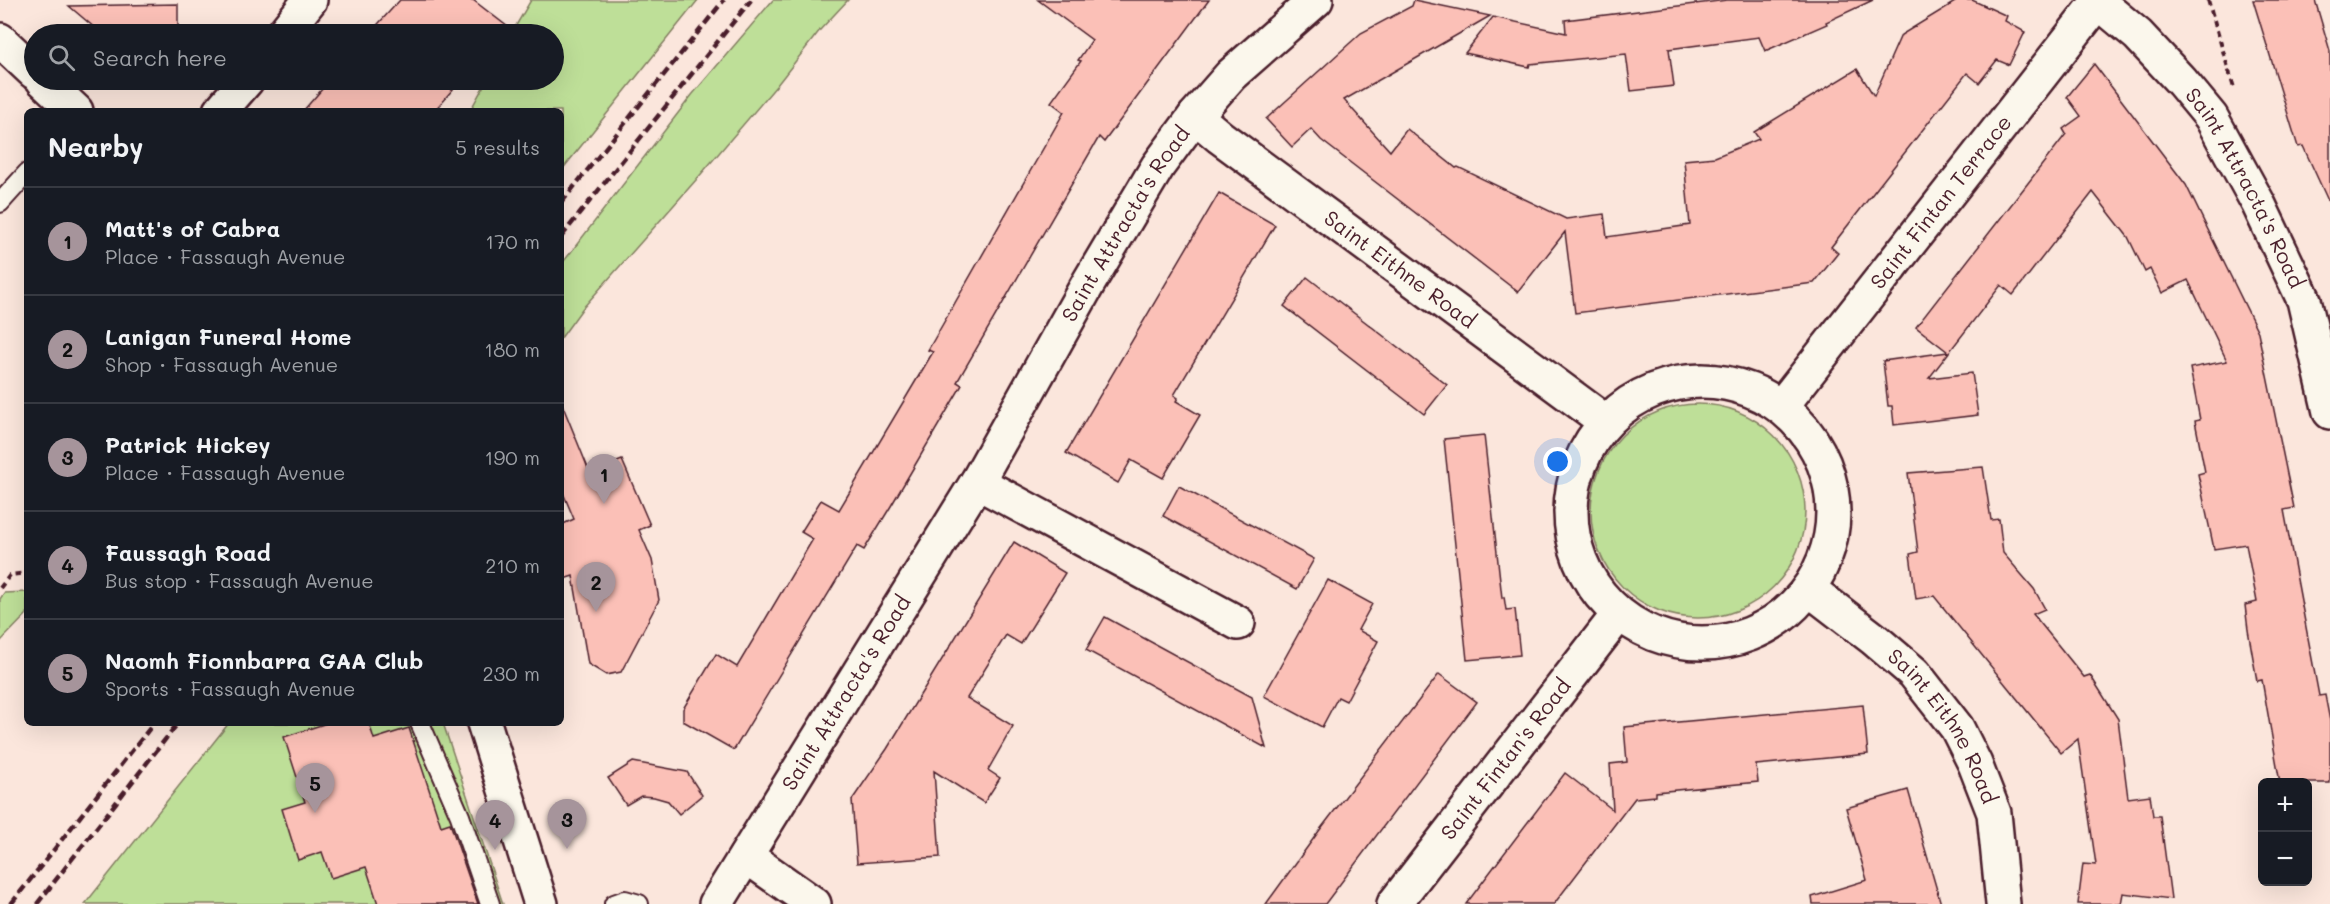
<!DOCTYPE html>
<html lang="en">
<head>
<meta charset="utf-8">
<style>
	body { margin:0; font-family:Mali,sans-serif; background:#242831; color:#f1f3f6 }
	.controls { position:absolute; right:18px; bottom:18px; display:grid; overflow:hidden; border-radius:9px; box-shadow:0 6px 24px #0002 }
	.controls button { width:54px; height:54px; display:grid; place-items:center; padding:0; border:0; border-bottom:2px solid #363941; background:#171b24; color:#f1f3f6; font:30px sans-serif }
	.you { position:absolute; left:1558px; top:462px; width:21px; height:21px; margin:-15px; border:4px solid #fff; border-radius:50%; background:#1a73e8; box-shadow:0 0 0 9px #1a73e833 }
	.badge { display:grid; place-items:center; width:39px; height:39px; border-radius:50%; background:#a6949b; color:#111; font-size:20px; font-weight:700 }
	.pin { position:absolute; translate:-50% -50px; filter:drop-shadow(0 2px 3px #0008) }
	.pin::after { content:''; position:absolute; top:32px; width:21px; height:18px; background:inherit; clip-path:polygon(0 0,100% 0,50% 100%) }
	.list { margin:0; padding:0; list-style:none }
	h2 { display:flex; justify-content:space-between; align-items:center; height:78px; margin:0; padding:0 24px; font-size:26px }
	h2 small { font-size:20px; font-weight:400; color:#9ea1a6 }
	.list li { display:grid; grid-template-columns:39px 1fr auto; gap:18px; align-items:center; box-sizing:border-box; height:108px; padding:0 24px; border-top:2px solid #363941 }
	.list b { display:block; font-size:22px; white-space:nowrap }
	.list p { margin:0; font-size:20px; white-space:nowrap; color:#9ea1a6 }
	.list em { font-size:20px; font-style:normal; color:#9ea1a6 }
	.icon { flex:none; width:33px; height:33px; fill:none; stroke:currentColor; stroke-width:2; stroke-linecap:round; stroke-linejoin:round }
	.map { position:relative; flex:none; width:2330px; height:904px; overflow:hidden }
	.search { position:absolute; background:#171b24; box-shadow:0 6px 24px #0002; left:24px; top:24px; width:540px; height:66px; display:flex; align-items:center; gap:15px; box-sizing:border-box; padding:0 21px; border-radius:33px; color:#9ea1a6; font-size:22px }
	.panel { position:absolute; background:#171b24; box-shadow:0 6px 24px #0002; left:24px; top:108px; width:540px; height:618px; border-radius:9px }
	.map>svg:first-child { display:block }
	.green { fill:#bedf98; stroke:#847f62; stroke-width:1.5 }
	.building { fill:#fbc0b7; stroke:#4a1f2b; stroke-width:1.5 }
	.lines { fill:none; stroke-linecap:round; stroke-linejoin:round }
	.lane-casing { stroke:#4a1f2b; stroke-width:22 }
	.street-casing { stroke:#4a1f2b; stroke-width:38 }
	.secondary-casing { stroke:#4a1f2b; stroke-width:38 }
	.path { stroke:#4a1f2b; stroke-width:4; stroke-dasharray:6 4.5; stroke-linecap:butt }
	.lane { stroke:#fbf7ec; stroke-width:18 }
	.street { stroke:#fbf7ec; stroke-width:33 }
	.secondary { stroke:#fbf7ec; stroke-width:33 }
	.rail { stroke:#4a1f2b; stroke-width:4.5; stroke-dasharray:9 4.5; stroke-linecap:butt }
	.labels { text-anchor:middle; stroke-width:5; stroke-linejoin:round; paint-order:stroke }
	.street-label { font-size:21px; fill:#4a1f2b; stroke:#fbf7ec }
</style>
</head>
<body>
<div class="map">
<svg width="2330" height="904" viewBox="0 0 2330 904">
	<rect width="100%" height="100%" fill="#fbe6dc"/>
	<filter id="ink" filterUnits="userSpaceOnUse"><feTurbulence type="fractalNoise" baseFrequency=".0167" numOctaves="2"/><feDisplacementMap in="SourceGraphic" scale="12" xChannelSelector="R" yChannelSelector="G"/><feConvolveMatrix kernelMatrix="1 2 1 2 8 2 1 2 1" color-interpolation-filters="sRGB"/></filter>
	<g filter="url(#ink)">
		<g class="green">
			<polygon points="531,0 698,0 561,171 561,111 470,111 487,80 554,80 554,34 511,34"/>
			<polygon points="773,0 848,0 820,30 777,85 696,180 582,309 561,338 561,265 692,95"/>
			<circle cx="1698" cy="511" r="107"/>
			<polygon points="27,592 27,614 0,642 0,599 4,593"/>
			<polygon points="229,723 443,723 503,904 85,904"/>
		</g>
		<g class="building">
			<polygon points="400,0 473,0 517,34 369,34"/>
			<polygon points="1038,0 1209,0 1104,142 1099,137 957,382 962,385 891,506 864,550 857,546 734,750 683,721 683,709 716,654 737,667 813,539 801,532 821,500 839,510 933,352 928,350 1064,112 1051,102 1081,61 1078,60 1092,40"/>
			<polygon points="1414,0 1490,16 1344,100 1390,151 1407,129 1456,168 1458,167 1566,219 1604,214 1607,237 1690,225 1684,160 1715,157 1759,139 1754,132 1857,69 1874,96 1901,35 1958,0 1972,0 2007,16 2005,21 2025,32 2009,65 1997,60 1979,83 1967,73 1831,247 1838,253 1814,283 1575,313 1565,232 1518,292 1321,140 1311,129 1292,147 1266,119 1361,33 1412,6"/>
			<polygon points="1727,0 1873,0 1826,22 1827,24 1765,51 1759,37 1669,49 1674,86 1631,91 1626,54 1530,64 1529,67 1465,53 1493,17 1566,33 1565,20"/>
			<polygon points="2253,0 2315,0 2330,51 2330,205 2303,146 2298,147"/>
			<polygon points="178,4 178,34 102,34 69,6"/>
			<polygon points="2094,64 2186,185 2258,332 2294,508 2284,510 2305,622 2319,696 2325,695 2330,721 2330,783 2280,783 2262,680 2257,681 2248,630 2245,605 2257,602 2246,544 2214,549 2198,474 2205,472 2195,421 2200,420 2190,368 2227,361 2188,280 2162,293 2150,269 2145,272 2128,237 2093,192 2013,295 2001,285 1929,378 1972,373 1978,415 1894,425 1892,406 1888,406 1883,361 1948,352 1916,327 2066,134 2063,129 2081,116 2067,97"/>
			<polygon points="330,80 461,80 434,111 303,111"/>
			<polygon points="1219,193 1275,225 1174,395 1178,398 1176,401 1200,415 1163,478 1131,460 1118,483 1066,453"/>
			<polygon points="1307,277 1447,385 1424,414 1284,306"/>
			<polygon points="562,404 590,473 622,460 650,525 639,530 652,560 659,600 621,672 606,675 588,664 573,576 561,580 561,525 574,519 561,488"/>
			<polygon points="1484,435 1502,598 1504,597 1506,610 1515,609 1520,655 1467,660 1444,439"/>
			<polygon points="1983,467 1991,520 1999,519 2003,553 2034,589 2045,609 2033,614 2084,677 2090,675 2118,719 2128,798 2150,795 2153,816 2160,816 2171,899 2123,893 2121,904 2078,904 2083,864 2096,865 2078,739 2061,753 1934,596 1916,599 1910,554 1918,552 1908,473"/>
			<polygon points="1179,486 1314,559 1297,589 1163,516"/>
			<polygon points="1014,542 1065,573 1021,644 1006,635 967,698 1013,726 988,770 1000,778 984,803 934,771 940,857 857,863 852,800 887,749"/>
			<polygon points="1328,580 1372,604 1358,630 1378,641 1346,701 1338,697 1322,727 1264,696"/>
			<polygon points="1105,617 1252,697 1266,748 1086,650"/>
			<polygon points="1439,674 1477,702 1325,904 1266,904 1319,831"/>
			<polygon points="1863,705 1868,754 1756,765 1758,782 1656,792 1656,796 1635,798 1554,904 1466,904 1565,773 1613,810 1610,764 1627,762 1624,727"/>
			<polygon points="327,723 369,723 374,739 409,728 441,826 450,823 478,904 378,904 366,867 331,878 322,852 298,860 282,809 305,802 284,737"/>
			<polygon points="633,762 687,772 702,795 679,814 668,801 654,797 641,796 626,805 608,778"/>
			<polygon points="1908,790 1941,904 1813,904 1812,897 1867,880 1846,808"/>
		</g>
		<g class="lines">
			<g class="lane-casing">
				<g id="lane">
					<polyline points="0,203 27,173"/>
					<polyline points="420,723 460,816 490,904"/>
					<polyline points="614,904 625,900 639,904"/>
				</g>
			</g>
			<g class="street-casing">
				<g id="street">
					<path id="s1" d="M 2096,0 L 2138,35 L 2182,82 L 2211,117 L 2258,203 L 2304,300 L 2330,412"/>
					<polyline points="283,34 310,0"/>
					<polyline points="220,111 247,80"/>
					<path id="s2" d="M 1195,116 L 1220,137 L 1606,422"/>
					<circle cx="1702" cy="512" r="131"/>
					<path id="s3" d="M 1784,403 L 2099,1"/>
					<polyline points="977,482 1238,623"/>
					<path id="s4" d="M 1809,589 L 1874,639 L 1914,673 L 1957,728 L 1975,764 L 1994,813 L 2003,904"/>
					<polyline points="746,856 814,904"/>
					<path id="s5" d="M 716,904 L 977,482 L 1089,282 L 1158,166 L 1195,116 L 1231,75 L 1316,0"/>
					<path id="s6" d="M 1394,904 L 1618,615"/>
				</g>
			</g>
			<g class="secondary-casing">
				<g id="secondary">
					<polyline points="0,40 34,72"/>
					<polyline points="43,80 76,111"/>
					<polyline points="484,723 541,904"/>
				</g>
			</g>
			<g class="path">
				<polyline points="2208,0 2234,88"/>
				<polyline points="0,588 10,575 27,573"/>
			</g>
			<use href="#lane" class="lane"/>
			<use href="#street" class="street"/>
			<use href="#secondary" class="secondary"/>
			<g class="rail">
				<polyline points="561,203 724,0"/>
				<polyline points="561,237 751,0"/>
				<polyline points="11,904 154,723"/>
				<polyline points="37,904 178,723"/>
			</g>
		</g>
	</g>
	<g class="labels">
		<g class="street-label">
			<text dy="7" stroke="none"><textPath href="#s1" startOffset="243">Saint Attracta's Road</textPath></text>
			<text dy="7" stroke="none"><textPath href="#s3" startOffset="255">Saint Fintan Terrace</textPath></text>
			<text dy="7" stroke="none"><textPath href="#s5" startOffset="794">Saint Attracta's Road</textPath></text>
			<text dy="7" stroke="none"><textPath href="#s2" startOffset="256">Saint Eithne Road</textPath></text>
			<text dy="7" stroke="none"><textPath href="#s5" startOffset="248">Saint Attracta's Road</textPath></text>
			<text dy="7" stroke="none"><textPath href="#s4" startOffset="195">Saint Eithne Road</textPath></text>
			<text dy="7" stroke="none"><textPath href="#s6" startOffset="183">Saint Fintan's Road</textPath></text>
		</g>
	</g>
</svg>
<div class="controls">
<button>+</button>
<button>−</button>
</div>
<div class="you"></div>
<div class="pin badge" style="left:604px;top:504px">1</div>
<div class="pin badge" style="left:596px;top:612px">2</div>
<div class="pin badge" style="left:567px;top:849px">3</div>
<div class="pin badge" style="left:495px;top:850px">4</div>
<div class="pin badge" style="left:315px;top:813px">5</div>
<div class="search"><svg class="icon" aria-label="search" viewBox="0 0 24 24"><circle cx="10" cy="10" r="6"/><path d="M15 15l6 6"/></svg>Search here</div>
<section class="panel">
<h2>Nearby<small>5 results</small></h2>
<ul class="list">
<li><span class="badge">1</span><div><b>Matt's of Cabra</b><p>Place · Fassaugh Avenue</p></div><em>170 m</em></li>
<li><span class="badge">2</span><div><b>Lanigan Funeral Home</b><p>Shop · Fassaugh Avenue</p></div><em>180 m</em></li>
<li><span class="badge">3</span><div><b>Patrick Hickey</b><p>Place · Fassaugh Avenue</p></div><em>190 m</em></li>
<li><span class="badge">4</span><div><b>Faussagh Road</b><p>Bus stop · Fassaugh Avenue</p></div><em>210 m</em></li>
<li><span class="badge">5</span><div><b>Naomh Fionnbarra GAA Club</b><p>Sports · Fassaugh Avenue</p></div><em>230 m</em></li>
</ul>
</section>
</div>
</body>
</html>
